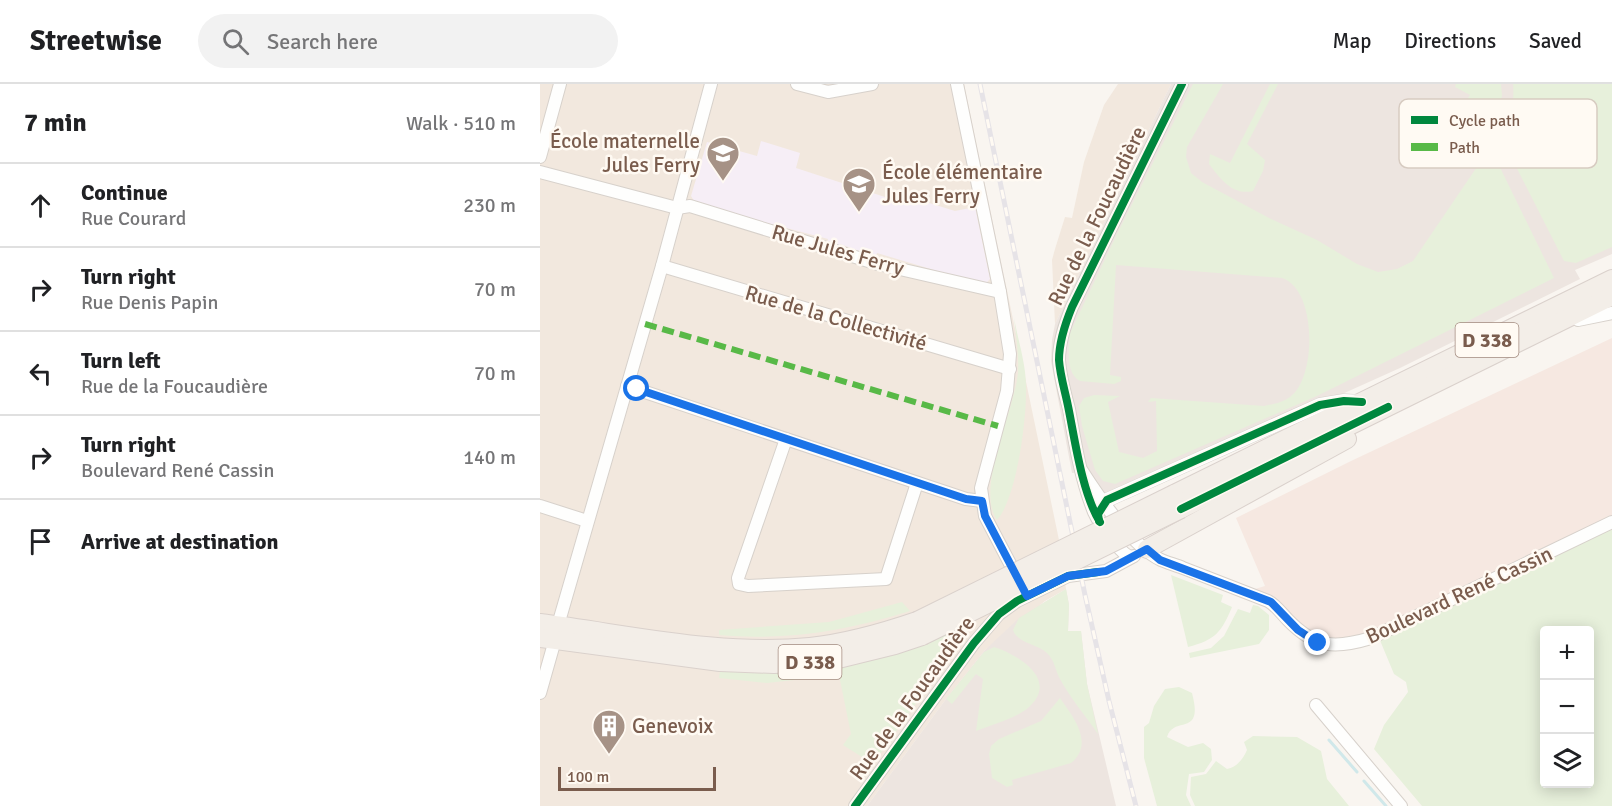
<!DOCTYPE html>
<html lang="en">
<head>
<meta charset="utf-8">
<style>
	body { margin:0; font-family:Signika,sans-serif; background:#f2f2f2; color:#202124 }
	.controls { position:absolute; right:18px; bottom:18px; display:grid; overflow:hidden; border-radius:6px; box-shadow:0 3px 15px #0003 }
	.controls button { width:54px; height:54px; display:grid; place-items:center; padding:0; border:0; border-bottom:2px solid #e0e0e0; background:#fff; color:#202124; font:30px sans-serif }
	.scale { position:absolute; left:18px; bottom:15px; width:158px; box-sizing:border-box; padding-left:6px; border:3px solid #7a5c4d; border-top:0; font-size:16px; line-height:21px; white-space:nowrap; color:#7a5c4d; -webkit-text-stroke:4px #fffaf3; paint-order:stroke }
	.stop { position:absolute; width:18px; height:18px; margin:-14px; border:4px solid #1a73e8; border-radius:50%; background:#fff }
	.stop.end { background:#1a73e8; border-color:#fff; box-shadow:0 2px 6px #0008 }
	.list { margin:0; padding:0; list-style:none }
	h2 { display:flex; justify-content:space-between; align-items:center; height:78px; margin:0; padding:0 24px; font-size:26px }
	h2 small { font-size:20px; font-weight:400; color:#757577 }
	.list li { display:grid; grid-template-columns:39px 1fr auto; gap:18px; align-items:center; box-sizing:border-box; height:84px; padding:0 24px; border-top:2px solid #e0e0e0 }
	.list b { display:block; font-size:22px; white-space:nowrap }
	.list p { margin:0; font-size:20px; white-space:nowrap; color:#757577 }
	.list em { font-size:20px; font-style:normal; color:#757577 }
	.icon { flex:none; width:33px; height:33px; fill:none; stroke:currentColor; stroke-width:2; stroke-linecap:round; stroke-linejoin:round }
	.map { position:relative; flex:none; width:1072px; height:722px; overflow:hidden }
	header { display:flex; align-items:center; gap:36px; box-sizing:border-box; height:84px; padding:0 30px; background:#fff; border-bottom:2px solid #e0e0e0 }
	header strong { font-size:28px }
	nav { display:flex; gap:33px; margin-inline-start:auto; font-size:21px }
	.search { width:420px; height:54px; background:#f2f2f2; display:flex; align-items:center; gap:15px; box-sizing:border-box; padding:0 21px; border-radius:33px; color:#757577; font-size:22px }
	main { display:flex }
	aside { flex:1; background:#fff }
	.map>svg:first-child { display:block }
	.residential { fill:#f2e8de }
	.commercial { fill:#f6e8e1 }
	.industrial { fill:#ede5e0 }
	.education { fill:#f6eef6 }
	.green { fill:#e7f0db; fill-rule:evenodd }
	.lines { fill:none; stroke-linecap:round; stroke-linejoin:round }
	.stream { stroke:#d0e8ea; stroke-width:3 }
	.minor-casing { stroke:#d7d1cb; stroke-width:14 }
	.tertiary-casing { stroke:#d7d1cb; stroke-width:15 }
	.primary-casing { stroke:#dad1cc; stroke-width:20 }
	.minor { stroke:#fefefd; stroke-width:12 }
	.tertiary { stroke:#fefefd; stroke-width:14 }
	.primary { stroke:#f3eee8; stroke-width:18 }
	.rail-casing { stroke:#e6e3e7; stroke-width:5 }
	.rail { stroke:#fffaf3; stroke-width:3; stroke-dasharray:9; stroke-linecap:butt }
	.primary-bridge-casing { stroke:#dad1cc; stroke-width:20; stroke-linecap:butt }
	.primary-bridge { stroke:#f3eee8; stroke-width:18 }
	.quiet { stroke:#58b947; stroke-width:6; stroke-dasharray:12 6; stroke-linecap:butt }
	.cycleway-casing { stroke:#fffaf3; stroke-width:11 }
	.cycleway { stroke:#00873e; stroke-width:8 }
	.route { stroke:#1a73e8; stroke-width:8 }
	.labels { text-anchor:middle; stroke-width:5; stroke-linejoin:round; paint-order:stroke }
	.shield { fill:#fffaf3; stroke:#a28b7f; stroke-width:1.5 }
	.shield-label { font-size:20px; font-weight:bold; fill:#7a5c4d }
	.poi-label { font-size:21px; fill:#7a5c4d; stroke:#fffaf3; text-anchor:start }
	.street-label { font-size:21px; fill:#7a5c4d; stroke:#fffaf3 }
	.key { fill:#fffaf3; stroke:#d7cbc1; stroke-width:1.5 }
	.key-label { font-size:16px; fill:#7a5c4d }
</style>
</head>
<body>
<header>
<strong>Streetwise</strong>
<div class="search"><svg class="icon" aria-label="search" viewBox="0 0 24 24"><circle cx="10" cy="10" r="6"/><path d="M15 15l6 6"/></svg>Search here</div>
<nav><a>Map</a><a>Directions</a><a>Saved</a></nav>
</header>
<main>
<aside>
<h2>7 min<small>Walk · 510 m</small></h2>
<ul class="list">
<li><svg class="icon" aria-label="ahead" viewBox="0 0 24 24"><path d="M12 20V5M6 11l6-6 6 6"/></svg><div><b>Continue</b><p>Rue Courard</p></div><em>230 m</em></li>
<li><svg class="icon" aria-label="right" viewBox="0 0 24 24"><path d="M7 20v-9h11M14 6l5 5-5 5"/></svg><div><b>Turn right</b><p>Rue Denis Papin</p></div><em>70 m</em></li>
<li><svg class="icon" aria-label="left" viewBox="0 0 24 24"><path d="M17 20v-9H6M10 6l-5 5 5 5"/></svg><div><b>Turn left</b><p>Rue de la Foucaudière</p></div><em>70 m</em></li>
<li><svg class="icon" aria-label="right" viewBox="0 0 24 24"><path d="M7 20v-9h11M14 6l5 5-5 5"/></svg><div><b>Turn right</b><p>Boulevard René Cassin</p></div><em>140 m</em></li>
<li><svg class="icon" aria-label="arrive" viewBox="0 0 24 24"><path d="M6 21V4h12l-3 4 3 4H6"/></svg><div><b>Arrive at destination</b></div></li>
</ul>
</aside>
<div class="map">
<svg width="1072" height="722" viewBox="0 0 1072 722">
	<rect width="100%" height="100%" fill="#f9f5f0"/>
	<g class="residential">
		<polygon points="0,0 424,0 519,456 526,505 505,517 445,566 406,615 327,722 0,722"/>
		<polygon points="578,0 631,0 515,240 512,176 515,165 525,133 532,134 544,78 564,21"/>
	</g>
	<polygon class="commercial" points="1072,254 1072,438 831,554 785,561 731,518 702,509 725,502 696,434 811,377"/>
	<g class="industrial">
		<polygon points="631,0 1072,0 1072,170 1035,186 1040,195 860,284 567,416 542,388 532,389 511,277 512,256 515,240"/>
		<polygon points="526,505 529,521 528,547 541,547 547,600 576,722 327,722 406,615 445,566 479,534"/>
	</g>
	<polygon class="education" points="221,57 260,69 256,84 348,114 357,109 415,127 435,123 450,195 444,201 337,169 336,173 300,160 299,162 287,159 288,155 201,132 154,117 151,112 167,58 217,72"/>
	<g class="green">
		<path d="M 653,0 L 683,0 L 647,63 L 646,73 L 651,89 L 662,98 L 729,134 L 777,156 L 817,180 L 838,188 L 857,185 L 873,177 L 943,74 L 942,49 L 948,35 L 923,22 L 930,11 L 915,3 L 916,0 L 961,0 L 962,12 L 949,49 L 951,65 L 1014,194 L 779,311 L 575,400 L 563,397 L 555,386 L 542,342 L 539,322 L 544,314 L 554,311 L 580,312 L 568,318 L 579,368 L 603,374 L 617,367 L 616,317 L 608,318 L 611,314 L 724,322 C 733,320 742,319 750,313 C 777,294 777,205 742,194 L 576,181 L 570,291 L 581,293 L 581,297 L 574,300 L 540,297 C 525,289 529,264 530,249 L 578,148 Z"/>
		<path d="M 730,0 L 738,0 L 707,60 L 725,76 L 723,87 L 713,107 C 692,112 680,94 669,80 L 670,70 L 690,79 Z"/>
		<path d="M 973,0 L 1072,0 L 1072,163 L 1036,179 L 1024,177 L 964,59 C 969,39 975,20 973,0 Z"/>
		<path d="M 474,234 C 478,256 486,280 486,302 C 487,333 477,414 457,436 C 435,404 474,328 478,289 C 479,271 476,252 474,234 Z"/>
		<path d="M 1072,443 L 1072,722 L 882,722 L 834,665 L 844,641 L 868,608 L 866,598 L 854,590 L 839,554 ZM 1005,546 L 1050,546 L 1050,700 L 1005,700 Z"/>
		<path d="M 631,491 L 683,511 L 681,518 L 692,523 C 681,549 675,556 648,563 Z"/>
		<path d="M 526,505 L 529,521 L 528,547 L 541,547 L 547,600 L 558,650 C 546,632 530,614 520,595 C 515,586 515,577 507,569 C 497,560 477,559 473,546 L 479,534 Z"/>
		<path d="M 362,518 L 370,527 C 307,547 245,557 179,551 L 179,546 L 289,538 Z"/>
		<polygon points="713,521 718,522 729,531 729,546 719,560 650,574 649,569 671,564 684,552 698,525 710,529"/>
		<polygon points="435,536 333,680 303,661 311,650 299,591 227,599 179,594 180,586 207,588 248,587 390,556"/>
		<path d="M 454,563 C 479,571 520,596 488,624 C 476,634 451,641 436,647 L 443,595 L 436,590 L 412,620 L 406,615 L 444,568 Z"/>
		<path d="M 639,603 L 652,609 C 664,654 634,631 627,653 L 648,663 L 663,659 L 671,665 L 672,676 L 664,688 L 649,690 L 646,711 L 651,722 L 617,722 L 604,674 L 604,643 L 609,639 L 614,622 L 625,605 Z"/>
		<path d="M 520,614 C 533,633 555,659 531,679 L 472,696 L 473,701 L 467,703 L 452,694 L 449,670 L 451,662 L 459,655 L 501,637 Z"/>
		<path d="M 713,652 L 757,653 L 781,667 L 787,695 L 809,722 L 655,722 L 650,711 L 651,693 L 666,690 L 676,677 L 687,685 C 697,683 703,675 707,666 L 704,658 Z"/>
	</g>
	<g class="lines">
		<g class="stream">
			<polyline points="789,656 817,688"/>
			<polyline points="824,697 846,722"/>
		</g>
		<g class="minor-casing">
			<g id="minor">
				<polyline points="257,0 288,8 332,0"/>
				<polyline points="417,0 460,208 470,270 467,307 441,404 445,432 487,512"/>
				<polyline points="0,73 20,0"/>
				<polyline points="0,88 137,124 150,122 338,180 460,208"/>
				<polyline points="122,182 470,285"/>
				<polyline points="1038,236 1072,229"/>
				<polyline points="87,302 426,415 442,417"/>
				<polyline points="246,355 198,494 199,500 208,502 346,495 377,399"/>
				<path d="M 542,387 C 560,415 591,461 621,476 C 628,479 636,481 643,484 C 671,495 700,506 728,517 C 736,521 742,530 748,536 C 775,564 795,565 831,554 L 1072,438"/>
				<polyline points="0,422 47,437"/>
				<path d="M 591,473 C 580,470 559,439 554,428 C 541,396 535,359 529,325 C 525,310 520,292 519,276 C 519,257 525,240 532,223 L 642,0"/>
				<polyline points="18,541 122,182 171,0"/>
				<polyline points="0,609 15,556"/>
				<polyline points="776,621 861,722"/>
				<polyline points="315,722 434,559 459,530 477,517 528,492 566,487 594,472"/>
			</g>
		</g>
		<g class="tertiary-casing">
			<polyline id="tertiary" points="563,420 567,416 780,321 804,317 822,318"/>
		</g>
		<g class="primary-casing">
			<g id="primary">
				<polyline points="634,410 1072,195"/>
				<polyline points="641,425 1072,212"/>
				<polyline points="607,465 807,355"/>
				<path d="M 0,539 C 88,550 180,572 270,563 C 306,559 342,549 377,537"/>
				<polyline points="0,554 180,578 234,580 294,576 355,561 382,552"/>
			</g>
		</g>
		<use href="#minor" class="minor"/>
		<use href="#tertiary" class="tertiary"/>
		<use href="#primary" class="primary"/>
		<g class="rail-casing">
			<polyline id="rail" points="440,0 545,511 569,617 596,722"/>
		</g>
		<use href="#rail" class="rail"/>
		<g class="primary-bridge-casing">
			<g id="primary-bridge">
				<polyline points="377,537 634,410"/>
				<polyline points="382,552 641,425"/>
			</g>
		</g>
		<use href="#primary-bridge" class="primary-bridge"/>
		<polyline class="quiet" points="105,240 458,342"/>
		<g class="cycleway-casing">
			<g id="cycleway">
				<polyline points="641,425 848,323"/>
				<polyline points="559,437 558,430 567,416 780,321 804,317 822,318"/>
				<path d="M 560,438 C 542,409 535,356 528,322 C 525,307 520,291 519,276 C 519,257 525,240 532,223 L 642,0"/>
				<polyline points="315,722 434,559 459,530 477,517 528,492 558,488"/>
			</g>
		</g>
		<use href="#cycleway" class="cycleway"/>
	</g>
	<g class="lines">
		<polyline class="route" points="97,305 426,415 442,417 445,432 487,512 528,492 566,487 607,465 620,476 731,518 758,546 778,559"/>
	</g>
	<defs>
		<g id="school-pin" transform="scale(1.725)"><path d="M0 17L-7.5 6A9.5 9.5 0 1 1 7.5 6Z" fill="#a69286" stroke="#fffaf3"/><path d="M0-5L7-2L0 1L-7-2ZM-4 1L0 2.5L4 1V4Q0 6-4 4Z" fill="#fff"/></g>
		<g id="building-pin" transform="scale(1.725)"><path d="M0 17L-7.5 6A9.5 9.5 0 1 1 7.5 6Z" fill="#a69286" stroke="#fffaf3"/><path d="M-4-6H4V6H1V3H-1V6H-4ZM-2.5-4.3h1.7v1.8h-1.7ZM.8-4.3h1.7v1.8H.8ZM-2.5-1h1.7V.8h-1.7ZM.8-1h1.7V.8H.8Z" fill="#fff"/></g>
	</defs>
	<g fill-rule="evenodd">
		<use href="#school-pin" x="183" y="69"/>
		<use href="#school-pin" x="319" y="100"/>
		<use href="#building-pin" x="69" y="642"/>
	</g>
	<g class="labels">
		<g class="shield">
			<rect x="915.5" y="239" width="63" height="34" rx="4.5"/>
			<rect x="238.5" y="561" width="63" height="34" rx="4.5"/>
		</g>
		<g class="shield-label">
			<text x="947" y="263">D 338</text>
			<text x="270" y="585">D 338</text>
		</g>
		<g class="poi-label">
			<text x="160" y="64" text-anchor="end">École maternelle<tspan x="160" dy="24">Jules Ferry</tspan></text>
			<text x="342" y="95">École élémentaire<tspan x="342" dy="24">Jules Ferry</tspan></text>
			<text x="92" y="649">Genevoix</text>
		</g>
		<g class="street-label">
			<text transform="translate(557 132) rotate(-64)" y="7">Rue de la Foucaudière</text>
			<text transform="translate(298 166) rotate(16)" y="7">Rue Jules Ferry</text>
			<text transform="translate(296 234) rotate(16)" y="7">Rue de la Collectivité</text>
			<text transform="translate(919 511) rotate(-25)" y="7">Boulevard René Cassin</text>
			<text transform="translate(372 614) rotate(-54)" y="7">Rue de la Foucaudière</text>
		</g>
	</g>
	<rect x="859" y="15" width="198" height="69" rx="9" class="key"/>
	<rect x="871" y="32" width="27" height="8" fill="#00873e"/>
	<rect x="871" y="59" width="27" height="8" fill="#58b947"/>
	<g class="key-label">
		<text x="909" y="42">Cycle path</text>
		<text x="909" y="69">Path</text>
	</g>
</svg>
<div class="controls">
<button>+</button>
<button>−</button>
<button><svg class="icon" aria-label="layers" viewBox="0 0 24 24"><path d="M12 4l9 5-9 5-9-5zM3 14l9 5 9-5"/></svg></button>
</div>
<div class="scale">100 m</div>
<div class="stop" style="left:97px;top:305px"></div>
<div class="stop end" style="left:778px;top:559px"></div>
</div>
</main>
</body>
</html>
